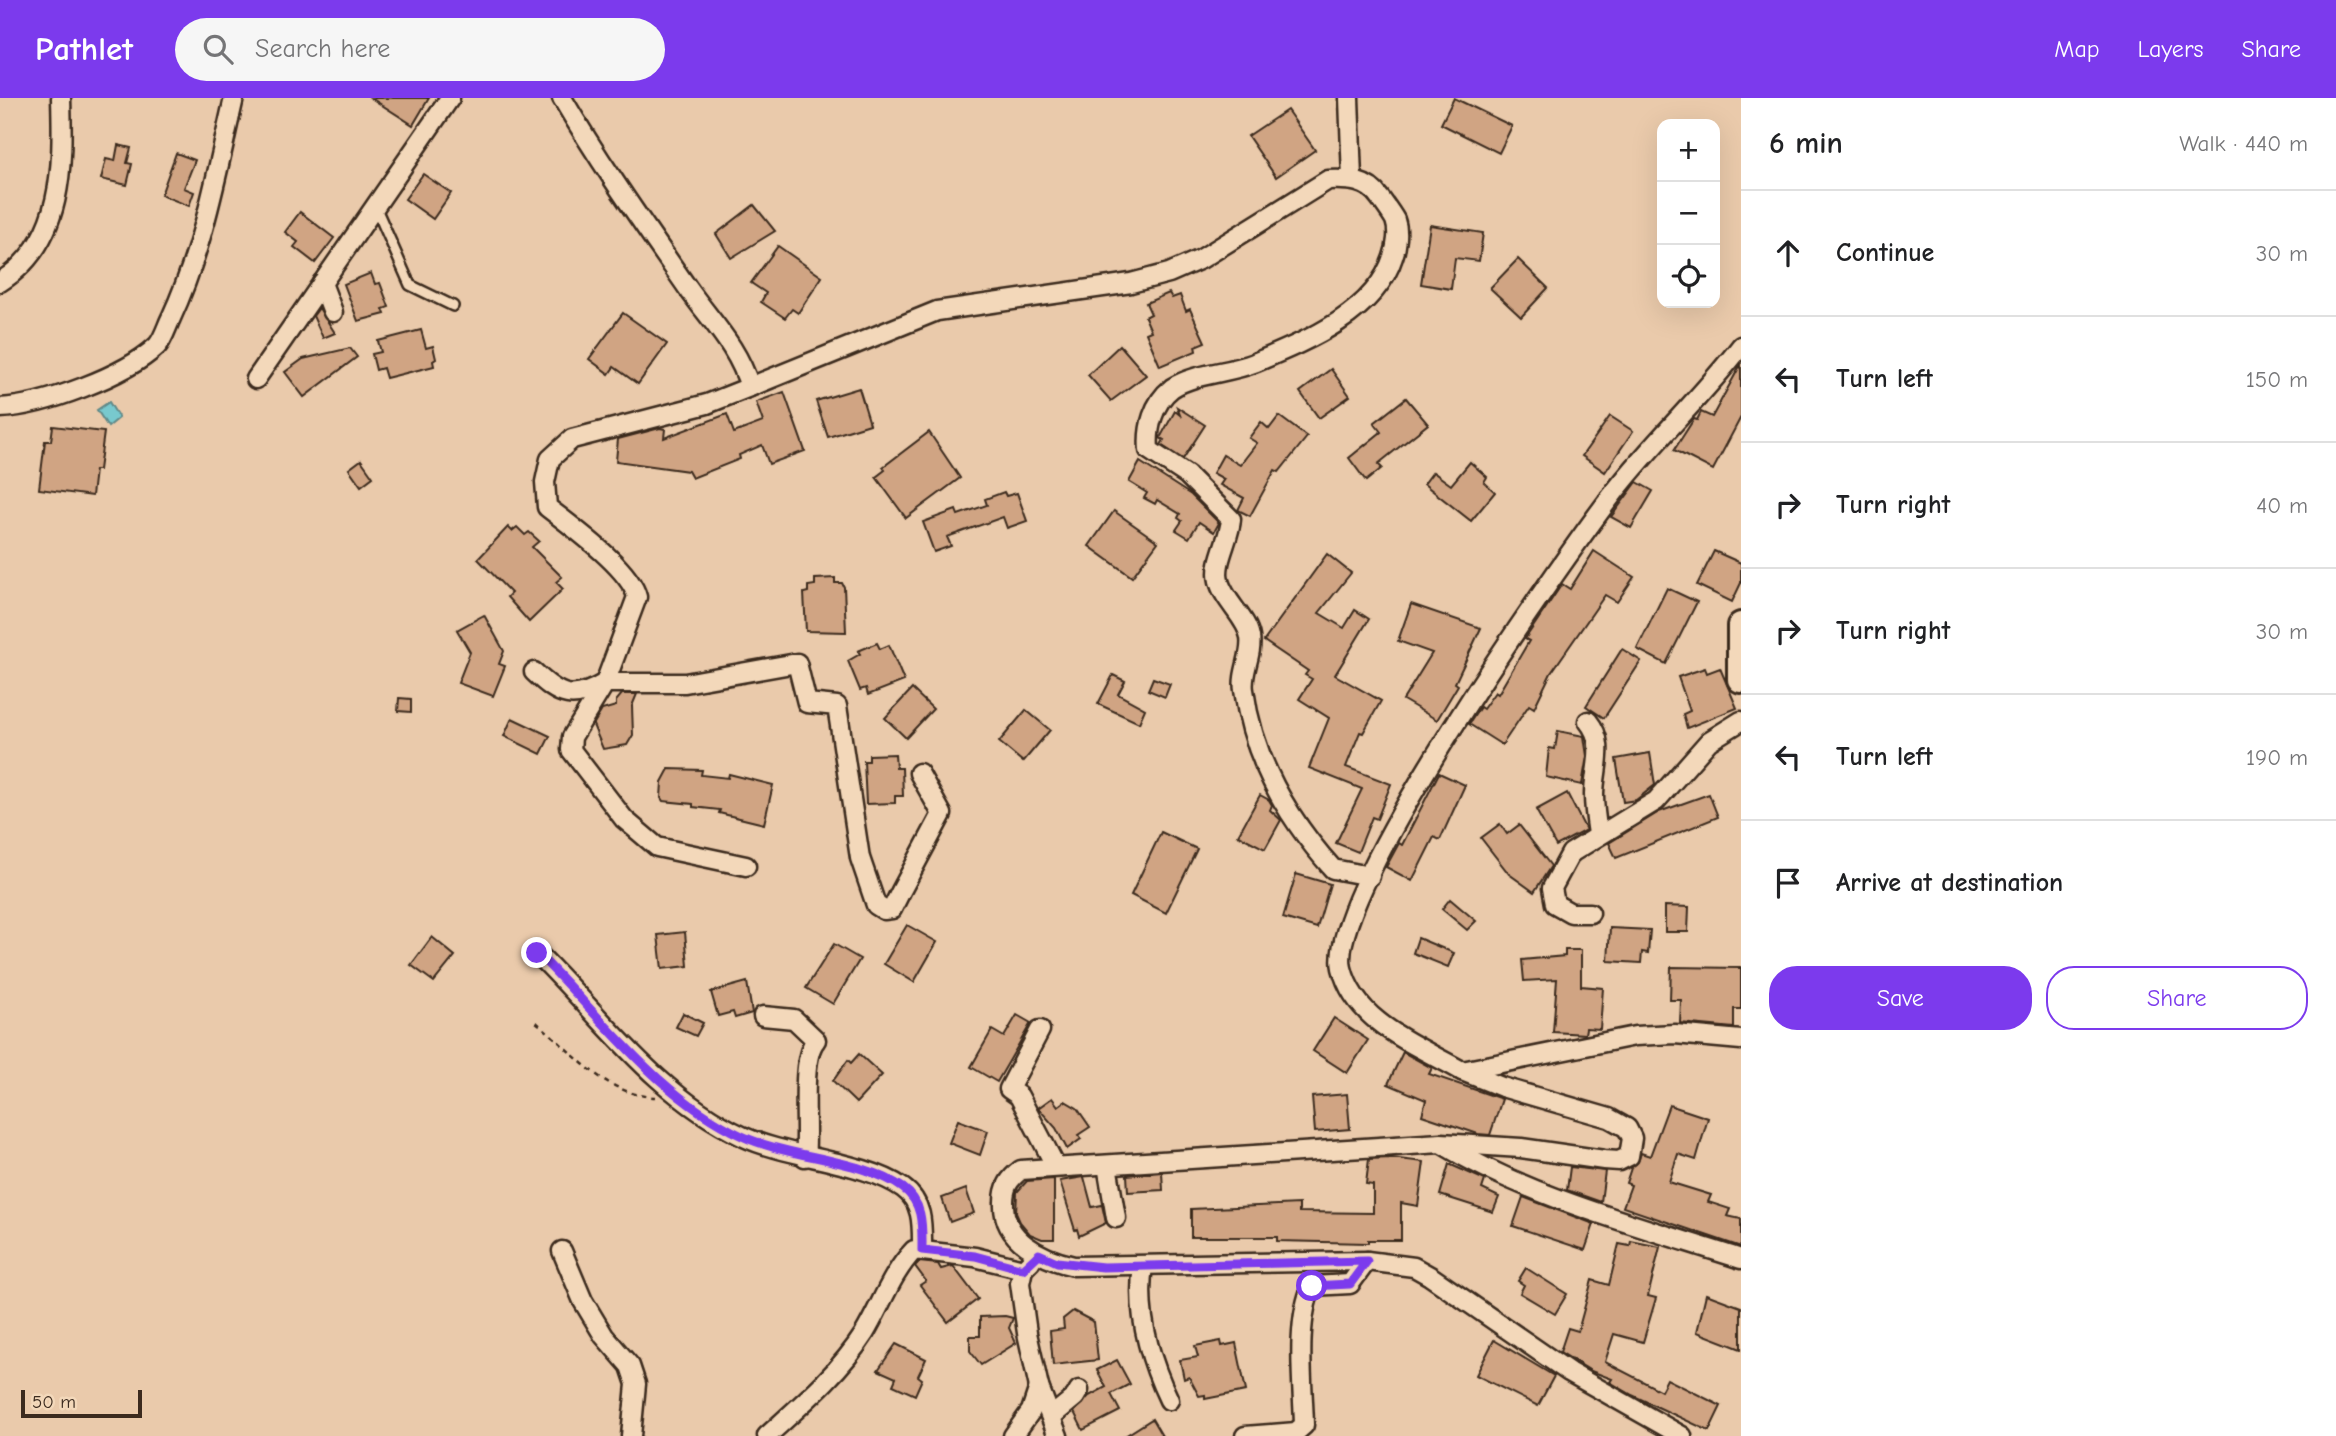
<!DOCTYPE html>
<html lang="en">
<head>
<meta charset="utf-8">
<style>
	body { margin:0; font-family:"Comic Neue",sans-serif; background:#f6f6f6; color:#202124 }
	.controls { position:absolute; right:21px; top:21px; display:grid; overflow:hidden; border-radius:14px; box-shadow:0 7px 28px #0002 }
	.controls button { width:63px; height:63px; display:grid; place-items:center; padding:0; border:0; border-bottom:2px solid #e0e0e0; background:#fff; color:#202124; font:35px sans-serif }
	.scale { position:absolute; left:21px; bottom:18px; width:121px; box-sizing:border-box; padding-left:7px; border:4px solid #3b2a1e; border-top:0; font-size:19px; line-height:24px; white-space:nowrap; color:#3b2a1e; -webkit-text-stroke:5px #f3d8ba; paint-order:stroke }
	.stop { position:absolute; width:21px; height:21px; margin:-16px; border:5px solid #7c3aed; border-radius:50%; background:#fff }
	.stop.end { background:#7c3aed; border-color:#fff; box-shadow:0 2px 7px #0008 }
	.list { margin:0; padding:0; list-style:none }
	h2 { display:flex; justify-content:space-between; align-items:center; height:91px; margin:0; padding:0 28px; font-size:30px }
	h2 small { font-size:23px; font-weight:400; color:#757577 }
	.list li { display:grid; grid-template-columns:46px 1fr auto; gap:21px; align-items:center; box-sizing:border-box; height:126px; padding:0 28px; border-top:2px solid #e0e0e0 }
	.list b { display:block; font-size:26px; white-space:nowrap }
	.list em { font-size:23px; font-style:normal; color:#757577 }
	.actions { display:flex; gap:14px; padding:21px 28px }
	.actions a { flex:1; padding:16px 0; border:2px solid #7c3aed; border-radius:28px; text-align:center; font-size:24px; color:#7c3aed }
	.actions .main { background:#7c3aed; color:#fff }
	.icon { flex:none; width:38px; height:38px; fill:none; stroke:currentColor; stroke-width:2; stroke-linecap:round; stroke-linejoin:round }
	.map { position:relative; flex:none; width:1741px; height:1338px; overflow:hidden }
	header { display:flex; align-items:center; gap:42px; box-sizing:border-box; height:98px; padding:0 35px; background:#7c3aed; color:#fff }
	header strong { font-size:33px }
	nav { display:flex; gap:38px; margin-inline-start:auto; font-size:24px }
	.search { width:490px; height:63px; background:#f6f6f6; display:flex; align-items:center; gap:18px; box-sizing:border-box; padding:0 24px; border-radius:38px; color:#757577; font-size:26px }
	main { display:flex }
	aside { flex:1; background:#fff }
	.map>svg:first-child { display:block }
	.water { fill:#78c9ce; stroke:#608988; stroke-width:2 }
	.building { fill:#d0a483; stroke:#3b2a1e; stroke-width:2 }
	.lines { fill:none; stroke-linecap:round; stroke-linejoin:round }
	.lane-casing { stroke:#3b2a1e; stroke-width:14 }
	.street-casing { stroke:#3b2a1e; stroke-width:23 }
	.secondary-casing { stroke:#3b2a1e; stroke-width:32 }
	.path { stroke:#3b2a1e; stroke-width:2.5; stroke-dasharray:5 5; stroke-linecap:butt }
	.lane { stroke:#f3d8ba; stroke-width:9 }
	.street { stroke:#f3d8ba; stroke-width:18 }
	.secondary { stroke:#f3d8ba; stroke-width:26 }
	.route { stroke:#7c3aed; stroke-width:9 }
</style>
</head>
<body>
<header>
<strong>Pathlet</strong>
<div class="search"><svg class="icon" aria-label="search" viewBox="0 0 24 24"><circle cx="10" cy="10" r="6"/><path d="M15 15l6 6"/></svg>Search here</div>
<nav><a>Map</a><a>Layers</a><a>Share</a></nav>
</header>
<main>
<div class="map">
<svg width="1741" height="1338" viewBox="0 0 1741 1338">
	<rect width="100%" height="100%" fill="#eacaab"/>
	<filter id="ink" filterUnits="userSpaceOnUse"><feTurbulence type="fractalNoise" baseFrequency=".0143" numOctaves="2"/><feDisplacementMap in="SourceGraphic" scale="14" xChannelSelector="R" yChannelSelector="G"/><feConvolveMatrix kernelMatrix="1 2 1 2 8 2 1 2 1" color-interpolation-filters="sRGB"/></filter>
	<g filter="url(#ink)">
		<polygon class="water" points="109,304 119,320 108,329 97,312"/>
		<g class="building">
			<polygon points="371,0 429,0 413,27"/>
			<polygon points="1454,0 1512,28 1499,55 1441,26"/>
			<polygon points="1287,12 1315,52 1276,79 1248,38"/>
			<polygon points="118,47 131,50 127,65 132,66 127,87 101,81 106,61 115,63"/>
			<polygon points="176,55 195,62 184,90 194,94 189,108 161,97"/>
			<polygon points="423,76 451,95 433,121 405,101"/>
			<polygon points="754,107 775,133 731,160 716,136"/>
			<polygon points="300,114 334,140 315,165 294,149 298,144 285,134"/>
			<polygon points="1430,127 1483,135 1479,163 1455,160 1451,191 1421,186"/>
			<polygon points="778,148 822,179 798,215 792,211 785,220 761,204 766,195 751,185"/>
			<polygon points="1518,161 1548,190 1521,219 1490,190"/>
			<polygon points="371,175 375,186 380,185 389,209 383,211 385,216 358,223 344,186"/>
			<polygon points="1169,195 1172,200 1180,197 1186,213 1190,211 1205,244 1195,248 1196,253 1160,268 1146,235 1151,233 1145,219 1151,216 1146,205"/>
			<polygon points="319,210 335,235 323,240 313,218"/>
			<polygon points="623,215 667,246 638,286 614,269 609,276 589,261"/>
			<polygon points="421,232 426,250 433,248 436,261 433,263 434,268 386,280 383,270 376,272 372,256 381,254 378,243"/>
			<polygon points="1120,247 1146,277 1111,303 1088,277"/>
			<polygon points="350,250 357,259 304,299 285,274 303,261"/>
			<polygon points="1741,266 1741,319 1713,372 1674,352 1694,321 1697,322 1701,314 1712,319"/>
			<polygon points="1331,271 1350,298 1319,320 1300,294"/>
			<polygon points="859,290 870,326 828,339 816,303"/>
			<polygon points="784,294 805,353 769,366 762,347 739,357 740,361 692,380 688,373 616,363 618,341 660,330 665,331 664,340 727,316 734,335 763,324 756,304"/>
			<polygon points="1406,300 1428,326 1378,366 1382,370 1366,383 1349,360 1381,334 1374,325"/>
			<polygon points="1177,309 1205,327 1183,361 1161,347 1164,342 1160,340 1175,313 1180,317"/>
			<polygon points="1279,318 1307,339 1279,374 1275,372 1250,418 1238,412 1244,400 1220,387 1224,381 1213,375 1223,357 1240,367 1257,345 1249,340 1261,324 1269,331"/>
			<polygon points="1610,318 1633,333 1605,374 1582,358"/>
			<polygon points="53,328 104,334 99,372 95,372 92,398 39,391 45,343 51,343"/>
			<polygon points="929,334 960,380 906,420 876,379 885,372 883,369"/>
			<polygon points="361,362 373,379 361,388 349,371"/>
			<polygon points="1140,364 1191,397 1219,425 1214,434 1199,424 1189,440 1176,432 1182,423 1178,420 1180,416 1157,402 1155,406 1144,400 1147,395 1129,384"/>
			<polygon points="1470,364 1487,379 1484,384 1495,394 1471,423 1424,386 1433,374 1451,387"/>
			<polygon points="1637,384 1653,393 1631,430 1611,419"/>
			<polygon points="1004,394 1006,398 1017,395 1027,423 1007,430 1003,419 947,439 951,448 934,454 923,424 956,412 958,417 987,407 985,401"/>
			<polygon points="1114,413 1158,444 1132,479 1089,448"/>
			<polygon points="508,429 512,433 517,429 525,437 529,434 539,443 532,449 562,479 556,484 563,491 529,524 507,499 511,495 478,461"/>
			<polygon points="1594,453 1634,479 1617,504 1605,497 1551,575 1534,610 1529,607 1502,647 1469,626 1480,609 1483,611 1495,594 1498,596 1529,543 1525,541 1562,486 1570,491"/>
			<polygon points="1714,453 1741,465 1741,485 1732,504 1697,487"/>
			<polygon points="1327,456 1351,475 1319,515 1344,530 1355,512 1369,521 1335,577 1381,603 1363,635 1360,634 1346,669 1391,686 1377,721 1372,719 1358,754 1336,745 1362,691 1309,670 1329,620 1299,601 1312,581 1305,577 1308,573 1264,543"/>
			<polygon points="835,480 835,485 842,485 844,489 846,534 806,533 804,495 808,494 808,488 815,487 815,481"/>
			<polygon points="1667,490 1697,504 1666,566 1637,551"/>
			<polygon points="1411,506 1481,530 1455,585 1458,587 1437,622 1403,602 1432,555 1398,543"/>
			<polygon points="484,517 504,553 499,566 505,568 493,598 458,585 470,554 457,532"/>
			<polygon points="877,545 880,551 889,547 904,583 868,597 866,590 860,592 848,563 860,556 858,553"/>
			<polygon points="1622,551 1641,563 1604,620 1586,608"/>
			<polygon points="1705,570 1707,575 1720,570 1737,610 1687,630 1683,616 1690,613 1678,579"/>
			<polygon points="1113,577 1125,583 1118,596 1145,611 1139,625 1098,606"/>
			<polygon points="1153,580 1170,586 1165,599 1148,592"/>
			<polygon points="912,591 933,611 906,640 885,620"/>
			<polygon points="622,596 637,596 632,608 633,637 627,647 603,651 593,627 602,612 616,608 616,603"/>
			<polygon points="399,600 411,601 411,614 398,613"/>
			<polygon points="1026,612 1050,632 1023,664 999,644"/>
			<polygon points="512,620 550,638 541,656 504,638"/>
			<polygon points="1558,633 1584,638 1587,658 1582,687 1546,679 1549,650 1555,651"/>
			<polygon points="1650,655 1655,687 1636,702 1623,704 1616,661"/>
			<polygon points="895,656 896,670 902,670 903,698 895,698 895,705 866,706 864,663 869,663 869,657"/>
			<polygon points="669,671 702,672 701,677 728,680 729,676 773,687 764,726 719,715 720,712 693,709 693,706 663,703 661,700 662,684"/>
			<polygon points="1439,675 1465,687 1440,742 1434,739 1412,783 1386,769 1399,745 1402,747"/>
			<polygon points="1567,695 1586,732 1556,748 1536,712"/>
			<polygon points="1709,696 1718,719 1616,760 1609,745 1659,714"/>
			<polygon points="1260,697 1269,702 1272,707 1270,712 1281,722 1265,751 1238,737"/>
			<polygon points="1500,726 1507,736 1519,727 1551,768 1534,794 1509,776 1481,740"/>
			<polygon points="1161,734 1197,751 1166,815 1131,797"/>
			<polygon points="1296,776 1330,786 1317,830 1283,820"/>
			<polygon points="1450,801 1476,823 1467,832 1442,811"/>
			<polygon points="1665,808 1689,809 1688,834 1665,834"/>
			<polygon points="907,827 937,844 914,884 884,866"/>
			<polygon points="1610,830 1650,832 1648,855 1642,854 1641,865 1608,863"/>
			<polygon points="685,834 688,868 662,871 658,837"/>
			<polygon points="432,839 455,858 434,884 411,867"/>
			<polygon points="1418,840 1454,855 1448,869 1413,855"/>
			<polygon points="834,846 860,861 833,906 806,890"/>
			<polygon points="1565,852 1581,852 1581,888 1603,890 1600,931 1586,930 1585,936 1553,934 1557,881 1524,883 1522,862 1565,858"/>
			<polygon points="1671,869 1741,870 1741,911 1734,911 1734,930 1680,925 1681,902 1670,902"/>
			<polygon points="747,884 752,915 735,920 733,914 718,918 711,894"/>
			<polygon points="683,915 703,925 696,938 676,929"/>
			<polygon points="1017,917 1031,925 997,984 971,969 992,932 1004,939"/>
			<polygon points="1334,920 1368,942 1347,975 1313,953"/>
			<polygon points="1403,954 1432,970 1429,976 1502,1001 1490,1037 1478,1036 1422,1017 1426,1002 1388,986"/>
			<polygon points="859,956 882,977 856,1005 833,983 848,962 851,965"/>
			<polygon points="1347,996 1350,1031 1315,1034 1312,999"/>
			<polygon points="1052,1000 1058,1008 1065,1003 1077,1010 1090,1029 1078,1037 1081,1041 1067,1051 1056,1030 1038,1010"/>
			<polygon points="1669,1007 1708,1020 1696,1062 1678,1056 1669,1084 1711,1097 1708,1104 1730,1111 1727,1118 1741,1121 1741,1149 1623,1109 1631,1087 1626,1085 1631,1070 1638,1064 1641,1055 1650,1058"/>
			<polygon points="958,1022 988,1033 980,1057 949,1045"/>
			<polygon points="1391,1060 1424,1064 1418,1108 1401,1105 1401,1142 1368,1142 1368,1145 1277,1143 1277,1139 1191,1139 1191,1111 1299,1106 1299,1114 1373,1115 1373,1087 1366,1086 1369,1061"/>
			<polygon points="1449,1066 1485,1082 1482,1091 1499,1099 1493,1114 1440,1097"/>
			<polygon points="1570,1069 1605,1073 1601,1104 1567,1092"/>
			<polygon points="1162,1074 1163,1092 1128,1094 1127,1077"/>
			<polygon points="1084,1079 1092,1109 1102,1107 1106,1125 1079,1138 1077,1131 1075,1132 1060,1083"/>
			<polygon points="1054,1081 1054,1141 1042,1141 1030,1136 1020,1124 1016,1115 1017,1094 1027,1083"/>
			<polygon points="966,1091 974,1115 950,1124 942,1100"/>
			<polygon points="1523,1099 1594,1126 1585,1152 1513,1128"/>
			<polygon points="1631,1143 1660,1149 1648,1198 1656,1200 1643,1244 1614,1236 1605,1264 1661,1293 1667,1281 1721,1308 1709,1333 1632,1297 1610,1284 1612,1281 1591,1273 1560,1254 1568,1230 1578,1233 1592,1182 1609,1187 1619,1146 1630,1148"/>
			<polygon points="919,1164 938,1166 941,1171 953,1168 978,1201 948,1224 920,1187 926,1183 915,1168"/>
			<polygon points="1526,1170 1567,1196 1555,1216 1520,1195 1524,1187 1518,1183"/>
			<polygon points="1706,1196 1741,1209 1741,1251 1697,1234"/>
			<polygon points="1073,1213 1094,1224 1098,1262 1053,1267 1050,1233 1064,1231 1063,1221"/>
			<polygon points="1005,1218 1013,1220 1009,1230 1016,1245 981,1267 970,1253 970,1238 980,1238 980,1219"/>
			<polygon points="1494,1242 1554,1278 1538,1308 1476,1277"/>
			<polygon points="1221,1243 1222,1248 1236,1245 1246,1293 1205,1301 1205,1297 1199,1298 1189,1279 1184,1281 1180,1262 1198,1259 1195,1248"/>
			<polygon points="896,1246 926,1261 918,1278 922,1281 915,1297 893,1287 896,1280 878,1272"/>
			<polygon points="1117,1262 1130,1286 1111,1296 1120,1313 1083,1332 1074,1314 1089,1298 1106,1289 1097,1272"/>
			<polygon points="1152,1321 1162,1338 1125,1338"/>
		</g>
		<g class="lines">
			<g class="lane-casing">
				<polyline id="lane" points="375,108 410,187 453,208"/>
			</g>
			<g class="street-casing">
				<g id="street">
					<polyline points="1349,0 1352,81"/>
					<path d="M 0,184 C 64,144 63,67 61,0"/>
					<polyline points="322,185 333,214"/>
					<path d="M 1741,248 C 1702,299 1655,342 1616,392 C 1563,461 1325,797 1342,870 C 1355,925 1417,947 1462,973 L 1635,938 L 1675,936 L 1741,942"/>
					<polyline points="256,281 450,0"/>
					<path d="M 750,289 L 937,213 L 1131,185 L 1169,175 L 1201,161 L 1328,82 C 1348,81 1368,82 1380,100 C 1385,107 1391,115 1395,122 C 1399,133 1397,148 1393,159 C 1375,216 1304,244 1254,265 C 1229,275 1195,275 1172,290 C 1153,305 1147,330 1149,352 L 1187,377 L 1231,421 C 1230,441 1214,464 1219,483 C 1224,503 1247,520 1250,539 C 1253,556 1241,575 1244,592 C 1253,661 1288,721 1333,771 L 1370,778"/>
					<path d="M 0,310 C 43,308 125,278 157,248 C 163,242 167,228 171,220 C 203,151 217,74 234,0"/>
					<path d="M 534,574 C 560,599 573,604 605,585 L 637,499 C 630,470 572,429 547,409 L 545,384 L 550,361 L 572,341 L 707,306 L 750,289 C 737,247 712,225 687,189 C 644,127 600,65 562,0"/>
					<path d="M 1588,623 C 1607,646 1594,670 1594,697 C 1594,710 1596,723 1598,736"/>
					<polyline points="746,768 657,749 624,721 571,652 572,639 605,585 685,585 797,565 807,605 837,608 860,760 876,807 884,812 892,811 901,793 942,716 919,675"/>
					<polyline points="1590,815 1571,815 1555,806 1552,790 1571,755 1656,703 1709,643 1741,623"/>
					<path d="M 537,855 C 602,919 657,998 742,1038 C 788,1060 865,1063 903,1090 C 924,1105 922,1129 922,1152"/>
					<path d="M 763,918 L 794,921 L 816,942 C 799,961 809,1031 805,1059"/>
					<polyline points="1040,932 1009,991 1019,998 1056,1069"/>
					<path d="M 1462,973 L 1502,989 L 1609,1020 L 1627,1030 L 1632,1040 L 1629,1058 L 1619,1063 L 1604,1062 L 1521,1050 L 1441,1045 L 1021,1072 C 1009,1081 1004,1089 1004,1104 C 1002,1142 1042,1161 1074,1168 L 1367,1163 L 1414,1169 L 1430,1178 L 1569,1274 L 1682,1338"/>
					<path d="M 1444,1047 C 1529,1099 1646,1130 1741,1161"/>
					<polyline points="1107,1067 1116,1120"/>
					<polyline points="562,1153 583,1203 604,1238 630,1268 636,1286 631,1338"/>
					<polyline points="1031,1163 1023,1171 1020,1185 1027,1235 1039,1289 1058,1338"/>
					<path d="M 1143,1168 C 1136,1214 1149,1260 1169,1302"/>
					<polyline points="1052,1318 1075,1299 1079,1292"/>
					<path d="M 767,1338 C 801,1307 839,1275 864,1236 C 881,1208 891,1176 914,1152 L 975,1159 L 1023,1171"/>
					<polyline points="1013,1338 1031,1313 1039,1289"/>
					<path d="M 1245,1338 L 1296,1334 L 1304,1327 C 1303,1286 1295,1225 1312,1188 L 1350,1186 L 1367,1163"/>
				</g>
			</g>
			<g class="secondary-casing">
				<polyline id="secondary" points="1741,528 1741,581"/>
			</g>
			<path class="path" d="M 536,924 C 574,954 602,996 655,999"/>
			<use href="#lane" class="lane"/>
			<use href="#street" class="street"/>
			<use href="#secondary" class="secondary"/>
		</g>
	</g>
	<g class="lines" filter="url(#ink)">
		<path class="route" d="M 537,855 C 602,919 657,998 742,1038 C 789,1060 863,1061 903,1090 C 924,1105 922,1129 922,1152 L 975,1158 L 1023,1171 L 1039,1156 L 1057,1164 L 1103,1169 L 1367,1163 L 1350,1186 L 1312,1188"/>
	</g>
</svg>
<div class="controls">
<button>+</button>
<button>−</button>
<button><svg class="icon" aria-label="locate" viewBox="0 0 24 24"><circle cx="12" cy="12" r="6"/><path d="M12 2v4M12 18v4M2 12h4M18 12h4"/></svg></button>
</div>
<div class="scale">50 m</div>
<div class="stop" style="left:1312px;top:1188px"></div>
<div class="stop end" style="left:537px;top:855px"></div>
</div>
<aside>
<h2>6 min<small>Walk · 440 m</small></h2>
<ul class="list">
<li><svg class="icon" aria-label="ahead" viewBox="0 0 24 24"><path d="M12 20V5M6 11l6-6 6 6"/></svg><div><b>Continue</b></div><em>30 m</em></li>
<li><svg class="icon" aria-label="left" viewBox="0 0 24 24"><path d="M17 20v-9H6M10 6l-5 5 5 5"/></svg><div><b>Turn left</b></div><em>150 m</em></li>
<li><svg class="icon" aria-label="right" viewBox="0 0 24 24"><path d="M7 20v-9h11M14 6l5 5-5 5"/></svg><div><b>Turn right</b></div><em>40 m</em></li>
<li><svg class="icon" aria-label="right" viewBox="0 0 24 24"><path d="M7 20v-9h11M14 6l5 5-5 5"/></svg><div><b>Turn right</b></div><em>30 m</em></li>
<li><svg class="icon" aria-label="left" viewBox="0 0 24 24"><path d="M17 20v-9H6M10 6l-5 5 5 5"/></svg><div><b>Turn left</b></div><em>190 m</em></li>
<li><svg class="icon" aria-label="arrive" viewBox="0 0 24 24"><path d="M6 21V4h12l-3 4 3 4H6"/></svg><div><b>Arrive at destination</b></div></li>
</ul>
<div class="actions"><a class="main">Save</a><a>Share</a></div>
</aside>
</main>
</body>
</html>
